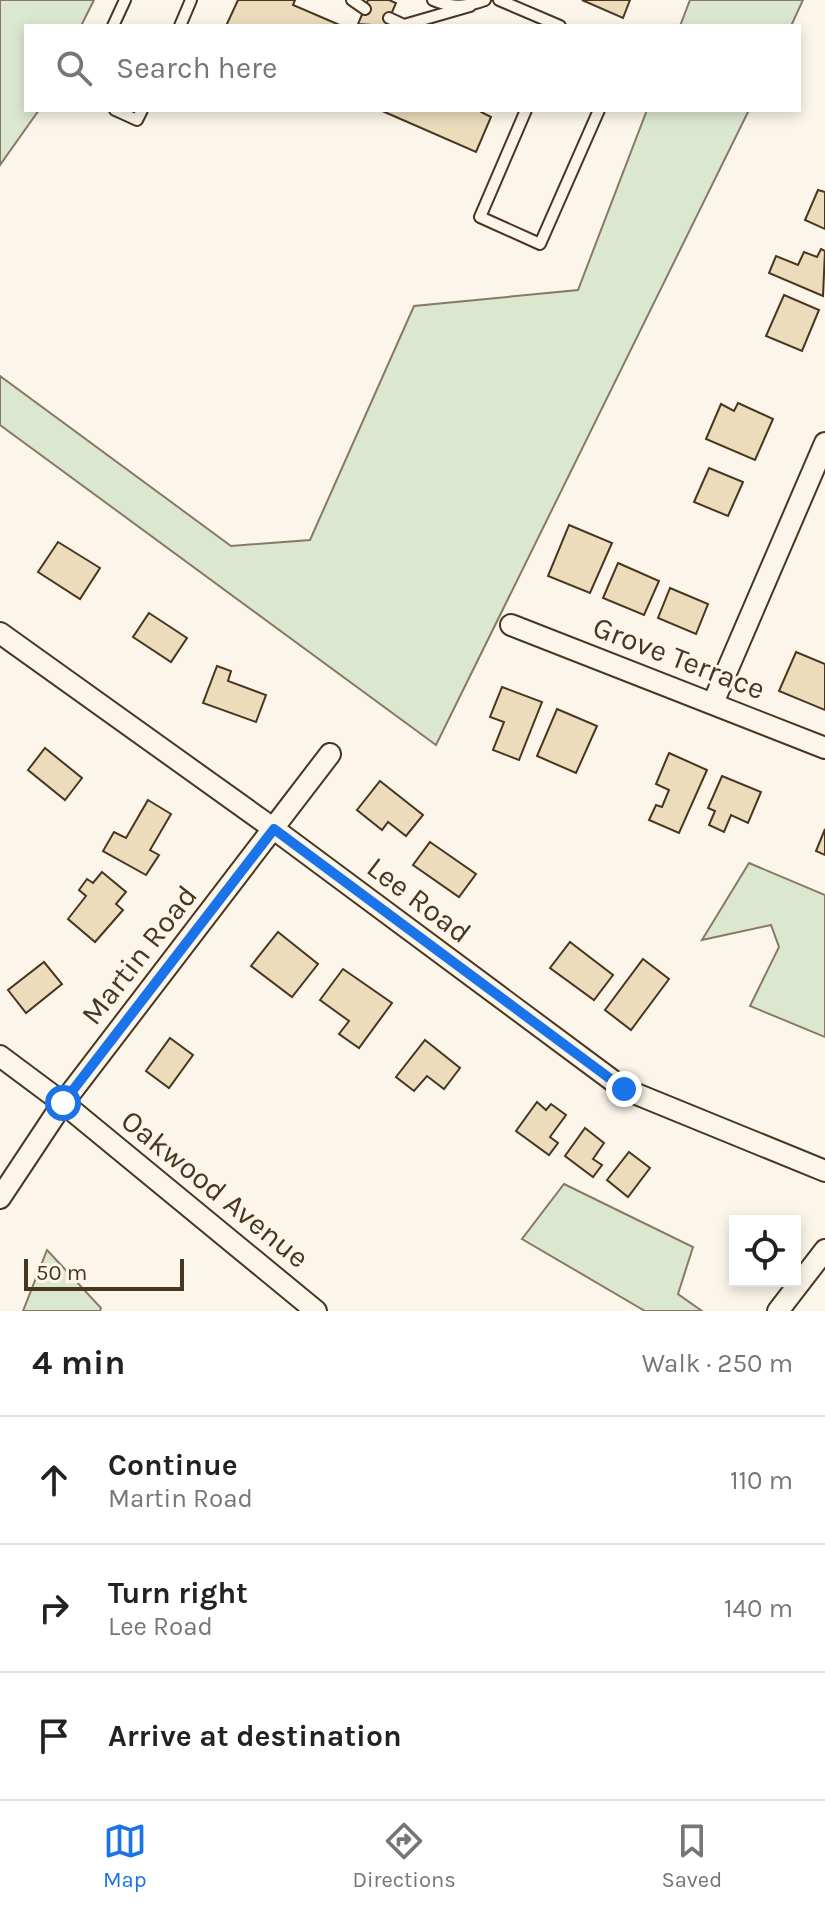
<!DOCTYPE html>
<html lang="en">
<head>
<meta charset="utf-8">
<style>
	body { margin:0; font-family:Karla,sans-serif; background:#f2f2f2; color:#222 }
	.controls { position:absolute; right:24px; bottom:24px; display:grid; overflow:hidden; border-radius:0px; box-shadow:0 4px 12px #0003 }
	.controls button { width:72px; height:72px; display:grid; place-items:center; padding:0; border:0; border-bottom:2px solid #e0e0e0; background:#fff; color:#222; font:40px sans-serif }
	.scale { position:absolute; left:24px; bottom:20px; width:160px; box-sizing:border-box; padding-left:8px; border:4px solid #4a3520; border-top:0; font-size:22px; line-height:28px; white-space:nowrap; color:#4a3520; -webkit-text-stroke:6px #fbf6e9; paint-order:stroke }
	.stop { position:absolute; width:24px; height:24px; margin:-18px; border:6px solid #1a73e8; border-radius:50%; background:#fff }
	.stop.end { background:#1a73e8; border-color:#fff; box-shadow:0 2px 8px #0008 }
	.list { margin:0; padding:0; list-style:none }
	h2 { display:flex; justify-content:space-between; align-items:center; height:104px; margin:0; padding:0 32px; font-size:34px }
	h2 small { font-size:26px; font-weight:400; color:#767676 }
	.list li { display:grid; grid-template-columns:52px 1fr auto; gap:24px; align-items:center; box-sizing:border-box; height:128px; padding:0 32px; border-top:2px solid #e0e0e0 }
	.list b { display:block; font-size:30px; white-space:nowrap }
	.list p { margin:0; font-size:26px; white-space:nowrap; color:#767676 }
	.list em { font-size:26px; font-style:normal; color:#767676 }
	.icon { flex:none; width:44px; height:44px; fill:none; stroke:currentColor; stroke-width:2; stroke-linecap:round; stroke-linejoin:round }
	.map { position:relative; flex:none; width:825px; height:1311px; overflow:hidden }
	.search { position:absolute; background:#fff; box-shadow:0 4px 12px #0003; left:24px; right:24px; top:24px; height:88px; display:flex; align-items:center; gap:20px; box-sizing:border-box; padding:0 28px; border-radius:0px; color:#767676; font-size:30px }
	.sheet { height:488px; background:#fff }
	nav { display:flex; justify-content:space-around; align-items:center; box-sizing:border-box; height:112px; border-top:2px solid #e0e0e0; background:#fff; font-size:22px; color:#767676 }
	nav a { display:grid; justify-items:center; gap:4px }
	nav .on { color:#1a73e8 }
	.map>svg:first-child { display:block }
	.green { fill:#dce7d0; stroke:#887966; stroke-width:2 }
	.building { fill:#ecdcbc; stroke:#4a3520; stroke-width:2 }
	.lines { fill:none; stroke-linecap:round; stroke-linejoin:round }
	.service-casing { stroke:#4a3520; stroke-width:14 }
	.minor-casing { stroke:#4a3520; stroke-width:24 }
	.service { stroke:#fbf6e9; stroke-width:10 }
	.minor { stroke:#fbf6e9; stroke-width:20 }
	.route { stroke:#1a73e8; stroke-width:10 }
	.labels { text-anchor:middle; stroke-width:6; stroke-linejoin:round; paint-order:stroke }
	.street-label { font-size:30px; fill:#4a3520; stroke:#fbf6e9 }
</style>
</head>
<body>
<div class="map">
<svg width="825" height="1311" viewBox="0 0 825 1311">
	<rect width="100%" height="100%" fill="#fbf6e9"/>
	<g class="green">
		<polygon points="0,0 94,0 81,26 26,26 26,110 39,110 0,165"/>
		<polygon points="690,0 803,0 791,26 680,26"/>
		<polygon points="647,110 749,110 436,745 0,425 0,376 231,546 310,540 414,306 578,290"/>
		<polygon points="749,863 825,895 825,1037 750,1006 779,947 771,925 702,940"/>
		<polygon points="564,1184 693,1247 678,1294 702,1311 645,1311 522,1239"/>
		<polygon points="47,1250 101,1308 100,1311 23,1311"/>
	</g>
	<g class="building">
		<polygon points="238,0 295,0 293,5 342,26 226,26"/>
		<polygon points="368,0 389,0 396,3 386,26 358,24"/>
		<polygon points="582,0 630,0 623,18"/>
		<polygon points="380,110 481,110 481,112 491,117 476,152"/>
		<polygon points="818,190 825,192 825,229 805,220"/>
		<polygon points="821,249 825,251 823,296 769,273 776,256 798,265 804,252 817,257"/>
		<polygon points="784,295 819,310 802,351 766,336"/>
		<polygon points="738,403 773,419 755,460 706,439 721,404 734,411"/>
		<polygon points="709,468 743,482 728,516 694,502"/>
		<polygon points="569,525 612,543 590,593 548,576"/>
		<polygon points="58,542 100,568 80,599 38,572"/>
		<polygon points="618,563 659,581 644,615 603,598"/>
		<polygon points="670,588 708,604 696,634 658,618"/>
		<polygon points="149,613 187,638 171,662 133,637"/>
		<polygon points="796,652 825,664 825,710 779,691"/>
		<polygon points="217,666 231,671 228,681 266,695 256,722 203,703"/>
		<polygon points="502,687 542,702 519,760 493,750 504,722 490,717"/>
		<polygon points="557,709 597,726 576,773 537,756"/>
		<polygon points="45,748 82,778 65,800 28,770"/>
		<polygon points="669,753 707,770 679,833 649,820 656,805 662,807 669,790 656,784"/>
		<polygon points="722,776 761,792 748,823 731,815 724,832 709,825 715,811 708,808"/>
		<polygon points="380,781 423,815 406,836 388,822 382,830 357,810"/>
		<polygon points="148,800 171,814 150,850 159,855 146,875 103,851 114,832 126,838"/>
		<polygon points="825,829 825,855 816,851"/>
		<polygon points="430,842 476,874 459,897 413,865"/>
		<polygon points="102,872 126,892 116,904 123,910 95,942 68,919 86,896 79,890 87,879 93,883"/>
		<polygon points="278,932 318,964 292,997 251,966"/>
		<polygon points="570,942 613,975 594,1000 550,968"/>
		<polygon points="643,959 669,979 631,1030 605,1010"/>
		<polygon points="44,962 62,984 26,1013 8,990"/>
		<polygon points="343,969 392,1003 359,1048 339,1034 349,1021 320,1000"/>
		<polygon points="170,1038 193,1055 169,1088 146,1071"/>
		<polygon points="425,1040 460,1068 444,1089 427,1076 414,1091 396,1077"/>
		<polygon points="537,1102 546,1110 551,1104 566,1115 550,1137 558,1143 549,1155 516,1131"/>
		<polygon points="585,1128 604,1143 593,1159 602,1165 593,1177 565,1156"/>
		<polygon points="629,1152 650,1168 628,1197 607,1180"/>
	</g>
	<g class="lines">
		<g class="service-casing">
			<g id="service">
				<polyline points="352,0 365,9"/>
				<path d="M 433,0 C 451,8 467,7 485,0"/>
				<polyline points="499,0 560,26"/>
				<polyline points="389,18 404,25 470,6"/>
				<polyline points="113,26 125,0"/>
				<polyline points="180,26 191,0"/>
				<polyline points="115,110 137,120 142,110"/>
				<polyline points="526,110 480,217 540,244 599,110"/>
			</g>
		</g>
		<g class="minor-casing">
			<g id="minor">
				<polyline points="511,625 825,748"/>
				<polyline points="0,633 274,829 624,1089 825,1171"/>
				<polyline points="713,703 825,443"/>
				<polyline points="0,1056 63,1103 316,1311"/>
				<polyline points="0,1198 63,1103 330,754"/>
				<polyline points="778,1311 825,1250"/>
			</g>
		</g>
		<use href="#service" class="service"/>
		<use href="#minor" class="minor"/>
	</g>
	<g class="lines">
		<polyline class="route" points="63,1103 274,829 624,1089"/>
	</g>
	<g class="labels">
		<g class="street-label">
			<text transform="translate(679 658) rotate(21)" y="10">Grove Terrace</text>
			<text transform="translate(419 900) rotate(37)" y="10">Lee Road</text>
			<text transform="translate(139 955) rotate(-52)" y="10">Martin Road</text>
			<text transform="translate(215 1189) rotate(39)" y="10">Oakwood Avenue</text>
		</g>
	</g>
</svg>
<div class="controls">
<button><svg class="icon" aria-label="locate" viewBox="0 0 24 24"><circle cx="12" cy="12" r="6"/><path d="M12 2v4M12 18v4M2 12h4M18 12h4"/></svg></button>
</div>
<div class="scale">50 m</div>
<div class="stop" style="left:63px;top:1103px"></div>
<div class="stop end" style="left:624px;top:1089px"></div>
<div class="search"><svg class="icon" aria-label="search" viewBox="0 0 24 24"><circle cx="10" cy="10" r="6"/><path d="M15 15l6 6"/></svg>Search here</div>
</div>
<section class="sheet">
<h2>4 min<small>Walk · 250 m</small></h2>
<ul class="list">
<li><svg class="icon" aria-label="ahead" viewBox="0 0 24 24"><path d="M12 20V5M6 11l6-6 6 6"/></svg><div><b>Continue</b><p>Martin Road</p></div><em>110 m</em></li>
<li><svg class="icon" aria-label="right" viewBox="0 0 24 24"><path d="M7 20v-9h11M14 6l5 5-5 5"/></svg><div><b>Turn right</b><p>Lee Road</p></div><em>140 m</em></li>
<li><svg class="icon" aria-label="arrive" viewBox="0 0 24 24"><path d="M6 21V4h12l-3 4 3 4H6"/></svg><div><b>Arrive at destination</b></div></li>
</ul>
</section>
<nav>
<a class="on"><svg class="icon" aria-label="map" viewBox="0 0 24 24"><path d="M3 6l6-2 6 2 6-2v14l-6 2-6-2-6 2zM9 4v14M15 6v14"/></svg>Map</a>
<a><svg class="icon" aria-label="directions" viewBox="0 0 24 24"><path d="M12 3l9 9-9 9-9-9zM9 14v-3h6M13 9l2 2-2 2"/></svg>Directions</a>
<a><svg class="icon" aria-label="saved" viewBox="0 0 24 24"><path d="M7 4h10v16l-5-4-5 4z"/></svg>Saved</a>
</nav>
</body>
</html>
